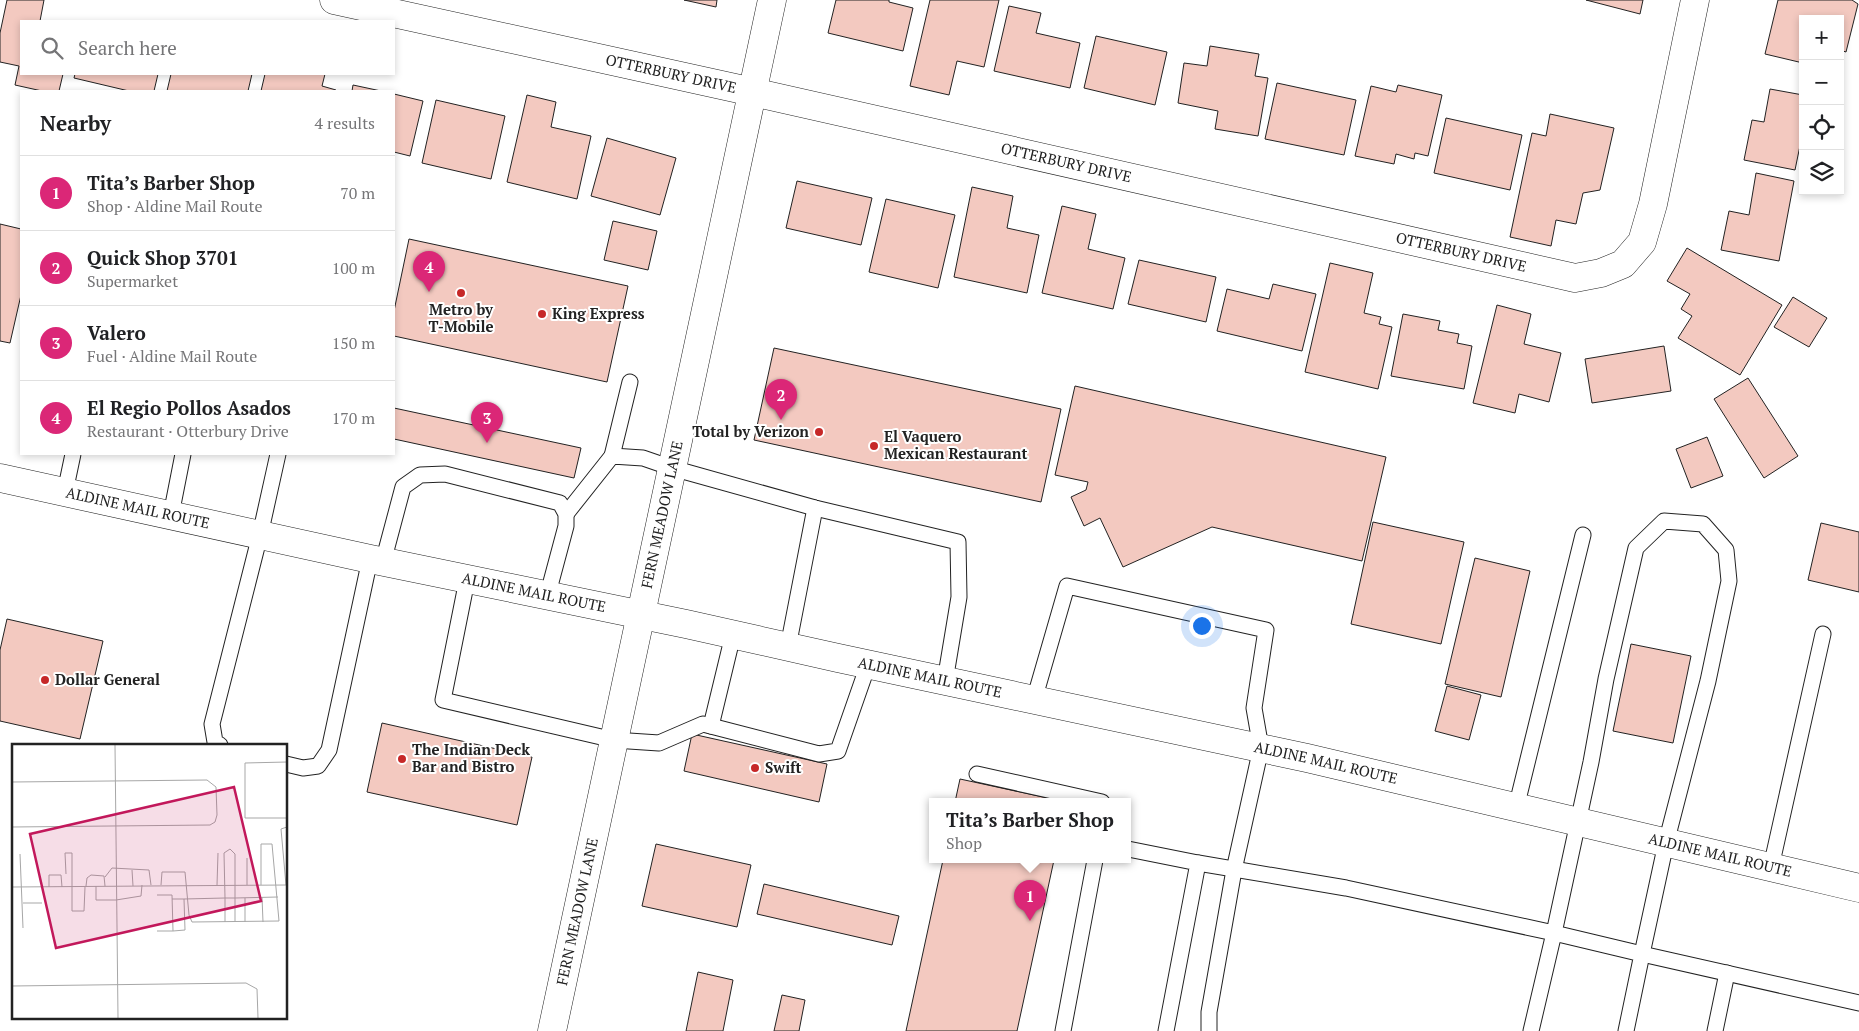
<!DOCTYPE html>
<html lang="en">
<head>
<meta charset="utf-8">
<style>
	body { margin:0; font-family:"PT Serif",serif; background:#f2f2f2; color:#202124 }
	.controls { position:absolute; right:15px; top:15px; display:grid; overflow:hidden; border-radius:0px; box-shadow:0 2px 8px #0003 }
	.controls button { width:45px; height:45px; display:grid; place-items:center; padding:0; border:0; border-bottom:1px solid #e0e0e0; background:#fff; color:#202124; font:25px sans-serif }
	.you { position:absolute; left:1201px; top:625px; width:18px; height:18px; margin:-12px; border:4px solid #fff; border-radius:50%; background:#1a73e8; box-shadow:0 0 0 8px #1a73e833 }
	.badge { display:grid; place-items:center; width:32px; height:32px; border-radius:50%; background:#db2777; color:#fff; font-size:16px; font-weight:700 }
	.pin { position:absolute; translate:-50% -41px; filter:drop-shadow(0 1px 2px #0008) }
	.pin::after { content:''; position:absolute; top:26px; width:18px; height:15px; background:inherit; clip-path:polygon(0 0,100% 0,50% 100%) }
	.popup { position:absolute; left:929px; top:798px; width:202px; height:65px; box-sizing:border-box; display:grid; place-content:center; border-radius:0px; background:#fff; filter:drop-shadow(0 1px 4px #0005); font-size:16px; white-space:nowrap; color:#757577 }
	.popup b { font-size:19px; color:#202124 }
	.popup::after { content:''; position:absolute; left:50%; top:100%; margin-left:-10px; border:10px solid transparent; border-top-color:#fff }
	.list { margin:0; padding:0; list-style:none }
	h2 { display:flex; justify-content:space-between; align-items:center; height:65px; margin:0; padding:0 20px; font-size:21px }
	h2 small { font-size:16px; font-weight:400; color:#757577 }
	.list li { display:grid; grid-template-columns:32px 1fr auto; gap:15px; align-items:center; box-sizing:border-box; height:75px; padding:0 20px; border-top:1px solid #e0e0e0 }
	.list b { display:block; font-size:19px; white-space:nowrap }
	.list p { margin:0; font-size:16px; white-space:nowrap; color:#757577 }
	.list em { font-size:16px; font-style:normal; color:#757577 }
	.icon { flex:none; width:28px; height:28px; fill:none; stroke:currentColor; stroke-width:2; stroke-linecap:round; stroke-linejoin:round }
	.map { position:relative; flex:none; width:1859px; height:1031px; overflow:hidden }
	.search { position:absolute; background:#fff; box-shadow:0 2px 8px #0003; left:20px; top:20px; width:375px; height:55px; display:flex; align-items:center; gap:12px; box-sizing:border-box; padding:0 18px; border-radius:0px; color:#757577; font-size:19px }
	.panel { position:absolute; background:#fff; box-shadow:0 2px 8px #0003; left:20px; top:90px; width:375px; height:365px; border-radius:0px }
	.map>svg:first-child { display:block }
	.building { fill:#f3c9c0; stroke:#222 }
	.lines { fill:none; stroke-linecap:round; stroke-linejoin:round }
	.lane-casing { stroke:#222; stroke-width:17 }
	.street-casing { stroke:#222; stroke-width:29 }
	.secondary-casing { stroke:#222; stroke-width:29 }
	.lane { stroke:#fff; stroke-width:15 }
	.street { stroke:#fff; stroke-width:28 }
	.secondary { stroke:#fff; stroke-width:28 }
	.poi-dot { fill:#c62828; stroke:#fff; stroke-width:2 }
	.labels { text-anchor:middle; stroke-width:4; stroke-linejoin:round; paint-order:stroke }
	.street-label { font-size:15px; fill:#222; stroke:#fff }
	.poi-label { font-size:15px; font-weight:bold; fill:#222; stroke:#fff; text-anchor:start }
	.inset-road { fill:none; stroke:#a7a7a7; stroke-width:1 }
	.view { fill:#c2185b; fill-opacity:0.15; stroke:#c2185b; stroke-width:2.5 }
	.inset-edge { fill:none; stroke:#222; stroke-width:2.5 }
</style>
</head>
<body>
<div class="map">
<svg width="1859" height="1031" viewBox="0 0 1859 1031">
	<rect width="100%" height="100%" fill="#fff"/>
	<g class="building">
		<polygon points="7,0 44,0 40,21 21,21 21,74 63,74 59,91 42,91 15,85 19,66 0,62 0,33"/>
		<polygon points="684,0 717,0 716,7"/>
		<polygon points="836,0 889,0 889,2 913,8 903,51 828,33"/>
		<polygon points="930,0 999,0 984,67 957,61 949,95 910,86"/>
		<polygon points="1586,0 1643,0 1640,14"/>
		<polygon points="1778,0 1852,0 1858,4 1846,52 1840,50 1840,19 1803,19 1803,63 1765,54"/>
		<polygon points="1009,6 1041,13 1036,33 1080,43 1070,88 994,71"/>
		<polygon points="1096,36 1167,52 1155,105 1084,88"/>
		<polygon points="1210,46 1259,54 1255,76 1268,78 1258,136 1215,129 1218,111 1178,103 1184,63 1207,66"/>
		<polygon points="75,74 158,74 154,91 129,91 74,78"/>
		<polygon points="171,74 252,74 248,91 167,91"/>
		<polygon points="265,74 325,74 322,86 336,90 336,91 261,91"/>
		<polygon points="1277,83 1356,100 1344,155 1265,139"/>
		<polygon points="353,85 381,91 352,91"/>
		<polygon points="1398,85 1442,95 1428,156 1415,153 1414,159 1396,154 1394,164 1355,156 1371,86 1396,92"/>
		<polygon points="1770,89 1803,95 1803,131 1795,170 1744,160 1752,120 1764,122"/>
		<polygon points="394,94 423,101 410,156 394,152"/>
		<polygon points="527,95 556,102 551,127 591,136 577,199 507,182"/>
		<polygon points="436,100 505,116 491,179 422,163"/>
		<polygon points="1550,114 1614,128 1600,190 1583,193 1576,224 1556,220 1551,246 1510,237 1532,133 1546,136"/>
		<polygon points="1446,118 1522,135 1510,190 1434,173"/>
		<polygon points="607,138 676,158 660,215 591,196"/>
		<polygon points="1756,173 1794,181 1779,261 1721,250 1729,211 1749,215"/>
		<polygon points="797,181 872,198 861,245 786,228"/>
		<polygon points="972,187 1013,196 1007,228 1039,235 1027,293 954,277"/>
		<polygon points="886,199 955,215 938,288 869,272"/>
		<polygon points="1062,206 1096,214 1088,249 1125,258 1113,309 1042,293"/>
		<polygon points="613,221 657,231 648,270 604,260"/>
		<polygon points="0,224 21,229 21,295 10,343 0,341"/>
		<polygon points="409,239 628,286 607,382 394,336 394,311"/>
		<polygon points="1687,248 1782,305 1740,375 1678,338 1692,316 1681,309 1690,294 1667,281"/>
		<polygon points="1139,260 1216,277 1206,322 1128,304"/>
		<polygon points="1330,263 1373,273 1364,313 1381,317 1379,324 1392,327 1378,389 1305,372"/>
		<polygon points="1273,284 1316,294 1302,351 1217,331 1227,289 1269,299"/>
		<polygon points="1793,297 1827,318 1809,347 1774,327"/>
		<polygon points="1497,305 1531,314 1524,344 1561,353 1549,402 1519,394 1515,413 1473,403"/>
		<polygon points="1403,314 1440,321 1438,330 1459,334 1457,343 1472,346 1464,389 1391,376"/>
		<polygon points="1664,346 1671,391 1592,403 1585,359"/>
		<polygon points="774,348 1061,409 1041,502 754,440"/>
		<polygon points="1748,378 1798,456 1764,478 1714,399"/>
		<polygon points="1075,386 1386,457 1362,561 1212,527 1123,567 1100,518 1084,526 1071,497 1086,490 1088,482 1055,475"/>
		<polygon points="394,408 581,448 574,478 394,439"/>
		<polygon points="1707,437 1723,476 1691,488 1676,449"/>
		<polygon points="1373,522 1464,542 1441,644 1351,624"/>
		<polygon points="1821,523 1859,532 1859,592 1808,580"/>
		<polygon points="1475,558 1530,571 1501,697 1445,684"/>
		<polygon points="7,619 103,641 80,739 0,721 0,650"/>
		<polygon points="1631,644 1691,656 1673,743 1613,731"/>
		<polygon points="1447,686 1481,695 1469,740 1435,731"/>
		<polygon points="382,723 532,757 517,825 367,792"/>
		<polygon points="692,734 827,764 819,802 684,771"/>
		<polygon points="960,779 1066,802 955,802"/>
		<polygon points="656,844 751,865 737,927 642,906"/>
		<polygon points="943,860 1054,860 1017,1031 906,1031"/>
		<polygon points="764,884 899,916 892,945 757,914"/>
		<polygon points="698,972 733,980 723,1031 686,1031"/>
		<polygon points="782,995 805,1000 799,1031 774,1031"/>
	</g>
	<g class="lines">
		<g class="lane-casing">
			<g id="lane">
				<polyline points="612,456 630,382"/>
				<polyline points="65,492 73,454"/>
				<polyline points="566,514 612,456 643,458 672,468 815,508 958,542 959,597 945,681"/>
				<polyline points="171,515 183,454"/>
				<polyline points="383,562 403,487 420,475 445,474 560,503 566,514 566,526 547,597"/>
				<polyline points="467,580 443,700 614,740 659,743 703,724 819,754 838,751 868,665"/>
				<polyline points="788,647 815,508"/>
				<polyline points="1034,700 1067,586 1266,630 1254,708 1261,748 1234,870 1209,1012 1209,1031"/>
				<polyline points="711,726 733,635"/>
				<polyline points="220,745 215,742 212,724 260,535 278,454"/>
				<polyline points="286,764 303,768 318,766 329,750 370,559"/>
				<polyline points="977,774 1102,802"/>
				<polyline points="1516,808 1583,535"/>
				<polyline points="1128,849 1198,863 1166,1031"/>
				<polyline points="1198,863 1346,888 1554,933 1591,762 1606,679 1636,548 1664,521 1703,524 1726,550 1729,581 1708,681 1666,843 1642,954 1859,1003"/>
				<polyline points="1771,867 1823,634"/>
				<polyline points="1063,1031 1095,860"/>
				<polyline points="1531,1031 1554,933 1642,954 1626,1031"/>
				<polyline points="1715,1031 1727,973"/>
			</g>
		</g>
		<g class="street-casing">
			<g id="street">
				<path id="s1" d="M 334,0 L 753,92 L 1575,278 L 1601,273 L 1623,264 L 1642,242 L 1653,204 L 1695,0"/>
				<path id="s2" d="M 552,1031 L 772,0"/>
			</g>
		</g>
		<g class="secondary-casing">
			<g id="secondary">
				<path id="s3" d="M 0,478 L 370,559 L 686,624 L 838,658 L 1307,758 L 1859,888"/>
			</g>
		</g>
		<use href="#lane" class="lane"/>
		<use href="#street" class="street"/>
		<use href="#secondary" class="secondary"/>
	</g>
	<g class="poi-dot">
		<circle cx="461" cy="293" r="5"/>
		<circle cx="542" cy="314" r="5"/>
		<circle cx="819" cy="432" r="5"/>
		<circle cx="874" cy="446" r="5"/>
		<circle cx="45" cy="680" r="5"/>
		<circle cx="402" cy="759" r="5"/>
		<circle cx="755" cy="768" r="5"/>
	</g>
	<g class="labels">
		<g class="street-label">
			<text dy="5" stroke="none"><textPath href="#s1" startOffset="345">OTTERBURY DRIVE</textPath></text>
			<text dy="5" stroke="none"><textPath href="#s1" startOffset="750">OTTERBURY DRIVE</textPath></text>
			<text dy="5" stroke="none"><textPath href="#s1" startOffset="1155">OTTERBURY DRIVE</textPath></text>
			<text dy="5" stroke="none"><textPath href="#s3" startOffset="141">ALDINE MAIL ROUTE</textPath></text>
			<text dy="5" stroke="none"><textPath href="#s2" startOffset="528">FERN MEADOW LANE</textPath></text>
			<text dy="5" stroke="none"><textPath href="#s3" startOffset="546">ALDINE MAIL ROUTE</textPath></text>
			<text dy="5" stroke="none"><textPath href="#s3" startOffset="951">ALDINE MAIL ROUTE</textPath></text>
			<text dy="5" stroke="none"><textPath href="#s3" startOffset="1356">ALDINE MAIL ROUTE</textPath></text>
			<text dy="5" stroke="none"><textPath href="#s3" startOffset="1761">ALDINE MAIL ROUTE</textPath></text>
			<text dy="5" stroke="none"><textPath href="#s2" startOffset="122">FERN MEADOW LANE</textPath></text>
		</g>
		<g class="poi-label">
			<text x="461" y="315" text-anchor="middle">Metro by<tspan x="461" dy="17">T-Mobile</tspan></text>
			<text x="552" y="319">King Express</text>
			<text x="809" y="437" text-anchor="end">Total by Verizon</text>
			<text x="884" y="442">El Vaquero<tspan x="884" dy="17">Mexican Restaurant</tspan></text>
			<text x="55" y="685">Dollar General</text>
			<text x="412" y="755">The Indian Deck<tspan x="412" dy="17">Bar and Bistro</tspan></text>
			<text x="765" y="773">Swift</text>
		</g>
	</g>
	<g transform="translate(12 744)">
		<rect width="275" height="275" fill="#fff"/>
		<path class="inset-road" d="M 103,1 L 106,274M 275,18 L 233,19 L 233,74 L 275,74M 0,38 L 195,36 L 204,43 L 205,71 L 203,78 L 198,81 L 0,83M 8,110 L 11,184M 235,114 L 235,141M 120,126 L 121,142M 54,130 L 53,109 L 60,109 L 60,167 L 72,167 L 73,143M 93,133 L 100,124 L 137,126 L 139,141M 149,141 L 150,128 L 173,128 L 177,171 L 180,178 L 267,177 L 260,100 L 249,100 L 249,141M 205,141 L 206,109M 274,141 L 269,85 L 275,83M 74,142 L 75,134 L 79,131 L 92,132 L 93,142M 84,142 L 84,156 L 104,156 L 129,152 L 130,141M 0,143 L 275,141M 37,143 L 37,131 L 49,131 L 50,143M 250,153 L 251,178M 233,154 L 233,178M 160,155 L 172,155 L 173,186 L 161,187M 172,155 L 213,154 L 212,109 L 218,105 L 223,110 L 223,154 L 266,153M 11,159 L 30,159M 213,178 L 213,154 L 223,154 L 223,178M 145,187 L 161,187 L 160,151 L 145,151M 0,242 L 234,239 L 245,245 L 246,274"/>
		<path class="view" d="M 222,43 L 249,157 L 44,204 L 18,90 Z"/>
		<rect width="275" height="275" class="inset-edge"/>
	</g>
</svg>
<div class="controls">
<button>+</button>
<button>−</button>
<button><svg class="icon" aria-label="locate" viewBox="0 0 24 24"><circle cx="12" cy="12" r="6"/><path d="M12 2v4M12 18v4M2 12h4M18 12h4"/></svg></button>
<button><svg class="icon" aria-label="layers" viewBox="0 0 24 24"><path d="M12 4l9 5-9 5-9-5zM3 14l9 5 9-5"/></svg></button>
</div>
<div class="you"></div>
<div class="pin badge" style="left:1030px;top:921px">1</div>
<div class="popup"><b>Tita’s Barber Shop</b>Shop</div>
<div class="pin badge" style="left:781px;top:420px">2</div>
<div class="pin badge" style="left:487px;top:443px">3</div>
<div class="pin badge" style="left:429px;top:292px">4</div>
<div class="search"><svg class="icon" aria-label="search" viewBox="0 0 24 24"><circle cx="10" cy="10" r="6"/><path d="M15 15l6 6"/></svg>Search here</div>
<section class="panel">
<h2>Nearby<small>4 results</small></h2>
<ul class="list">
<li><span class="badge">1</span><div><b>Tita’s Barber Shop</b><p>Shop · Aldine Mail Route</p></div><em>70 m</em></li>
<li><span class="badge">2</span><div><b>Quick Shop 3701</b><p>Supermarket</p></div><em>100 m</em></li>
<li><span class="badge">3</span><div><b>Valero</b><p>Fuel · Aldine Mail Route</p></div><em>150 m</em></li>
<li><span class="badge">4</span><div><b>El Regio Pollos Asados</b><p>Restaurant · Otterbury Drive</p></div><em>170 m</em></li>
</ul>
</section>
</div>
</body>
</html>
